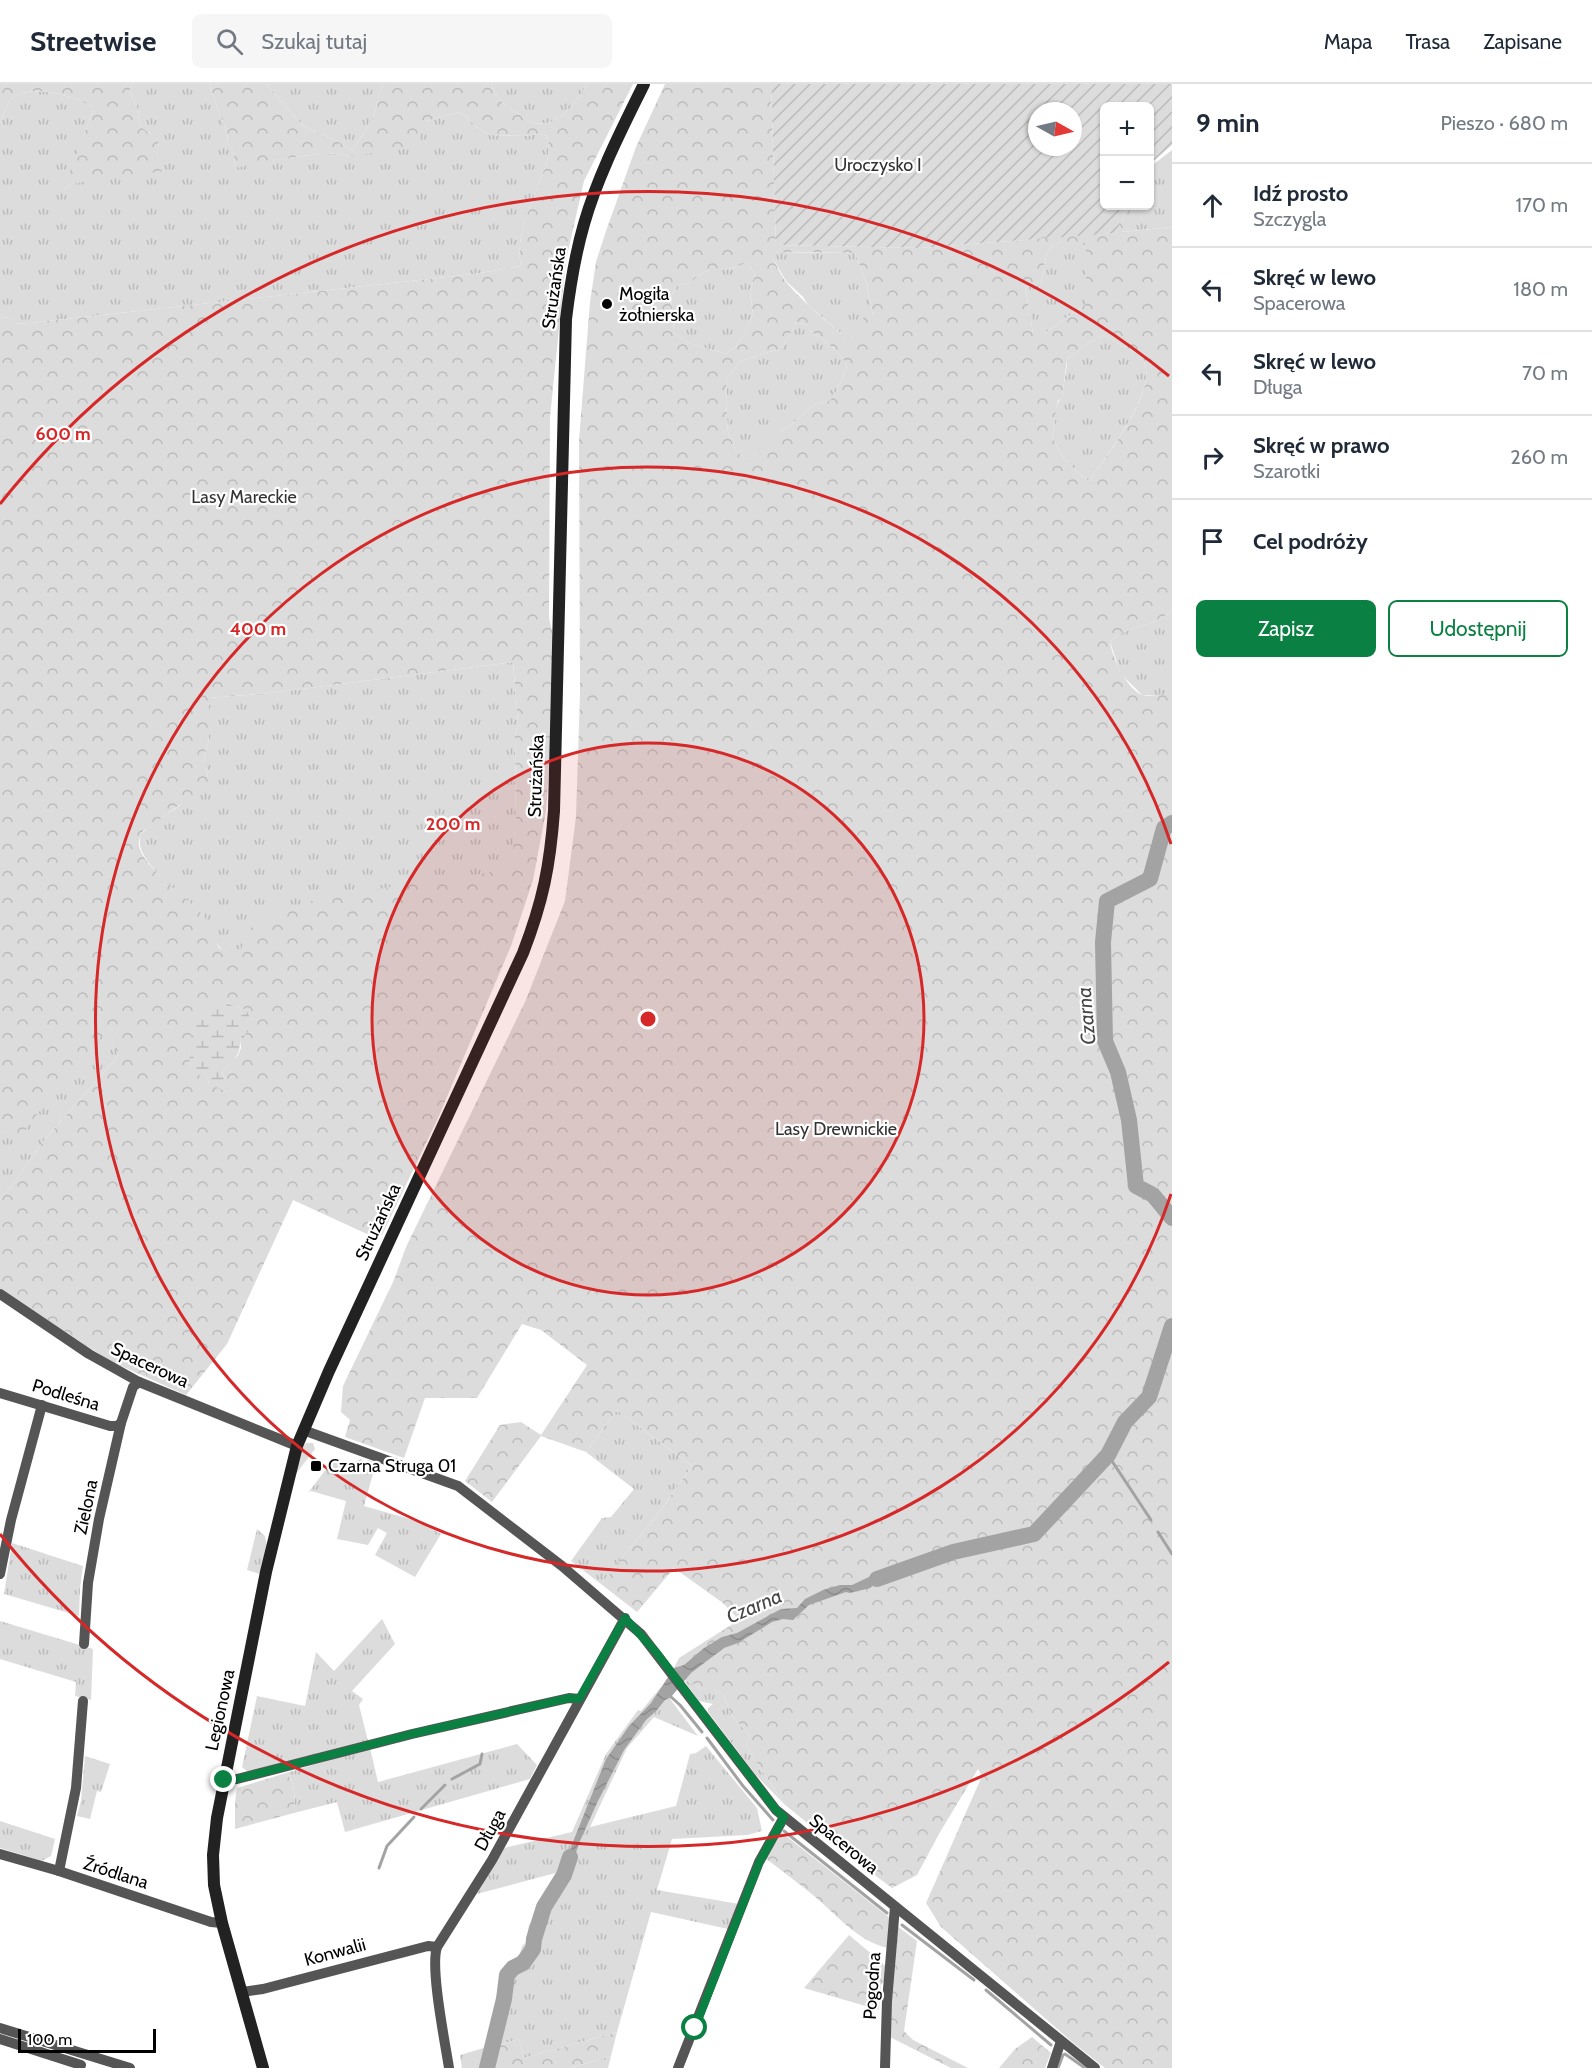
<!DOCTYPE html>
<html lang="pl">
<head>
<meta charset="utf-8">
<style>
	body { margin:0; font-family:Cabin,sans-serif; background:#f6f6f7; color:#1f2937 }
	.controls { position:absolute; right:18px; top:18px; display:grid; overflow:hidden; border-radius:9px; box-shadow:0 2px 4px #0004 }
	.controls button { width:54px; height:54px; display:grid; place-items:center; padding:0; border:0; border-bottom:2px solid #e0e1e3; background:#fff; color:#1f2937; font:30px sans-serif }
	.compass { position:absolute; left:1028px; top:18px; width:54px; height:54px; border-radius:50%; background:#fff; box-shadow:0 2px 4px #0004; rotate:98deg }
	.scale { position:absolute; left:18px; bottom:15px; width:138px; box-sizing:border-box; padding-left:6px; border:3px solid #000; border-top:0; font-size:16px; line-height:21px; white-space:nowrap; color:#000; -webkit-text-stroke:4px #fff; paint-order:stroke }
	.stop { position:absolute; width:18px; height:18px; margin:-14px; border:4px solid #0b8043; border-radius:50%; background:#fff }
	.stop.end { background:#0b8043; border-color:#fff; box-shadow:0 2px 6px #0008 }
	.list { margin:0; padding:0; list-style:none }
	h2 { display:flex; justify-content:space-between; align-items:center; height:78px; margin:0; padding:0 24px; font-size:26px }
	h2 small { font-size:20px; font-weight:400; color:#747a83 }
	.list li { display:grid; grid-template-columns:39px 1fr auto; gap:18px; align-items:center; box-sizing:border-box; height:84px; padding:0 24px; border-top:2px solid #e0e1e3 }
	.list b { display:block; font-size:22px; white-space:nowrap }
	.list p { margin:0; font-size:20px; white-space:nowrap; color:#747a83 }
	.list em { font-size:20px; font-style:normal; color:#747a83 }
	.actions { display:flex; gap:12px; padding:18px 24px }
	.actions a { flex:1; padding:14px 0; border:2px solid #0b8043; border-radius:9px; text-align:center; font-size:21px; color:#0b8043 }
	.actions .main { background:#0b8043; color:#fff }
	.icon { flex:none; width:33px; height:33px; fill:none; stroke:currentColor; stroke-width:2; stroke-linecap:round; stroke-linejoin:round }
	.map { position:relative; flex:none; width:1172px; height:1984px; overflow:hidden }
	header { display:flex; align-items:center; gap:36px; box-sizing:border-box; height:84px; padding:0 30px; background:#fff; border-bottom:2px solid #e0e1e3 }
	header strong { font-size:28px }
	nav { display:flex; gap:33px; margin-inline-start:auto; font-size:21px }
	.search { width:420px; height:54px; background:#f6f6f7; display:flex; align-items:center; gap:15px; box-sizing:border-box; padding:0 21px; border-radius:9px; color:#747a83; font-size:22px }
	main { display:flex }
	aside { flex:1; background:#fff }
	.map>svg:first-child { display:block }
	.grass { fill:url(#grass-tufts) }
	.forest { fill:url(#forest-crowns); fill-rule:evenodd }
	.wetland { fill:url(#wetland-marsh) }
	.garden { fill:url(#garden-furrows); fill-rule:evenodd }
	.water { fill:url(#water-waves) }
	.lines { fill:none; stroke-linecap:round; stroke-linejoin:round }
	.stream { stroke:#a3a3a3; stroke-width:3 }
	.river { stroke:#a3a3a3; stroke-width:16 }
	.street { stroke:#555; stroke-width:10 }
	.secondary { stroke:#222; stroke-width:12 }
	.route { stroke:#0b8043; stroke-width:8 }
	.ring { fill:none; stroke:#d62828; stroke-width:3 }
	.poi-dot { fill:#000; stroke:#fff; stroke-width:2 }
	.labels { text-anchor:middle; stroke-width:4.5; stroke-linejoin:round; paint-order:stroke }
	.park-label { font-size:18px; fill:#333; stroke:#fff }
	.street-label { font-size:18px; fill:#000; stroke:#fff }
	.poi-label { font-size:18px; fill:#000; stroke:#fff; text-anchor:start }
	.water-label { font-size:20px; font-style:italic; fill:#444; stroke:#fff }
	.centre { fill:#d62828; stroke:#fff; stroke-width:3 }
	.ring-label { font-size:18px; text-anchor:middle; font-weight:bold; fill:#d62828; stroke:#fff; stroke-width:4.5; stroke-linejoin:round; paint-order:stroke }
</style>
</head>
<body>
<header>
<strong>Streetwise</strong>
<div class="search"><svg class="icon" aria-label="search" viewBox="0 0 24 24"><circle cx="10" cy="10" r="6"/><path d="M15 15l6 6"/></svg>Szukaj tutaj</div>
<nav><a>Mapa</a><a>Trasa</a><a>Zapisane</a></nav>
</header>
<main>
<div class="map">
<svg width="1172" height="1984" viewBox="0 0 1172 1984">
	<defs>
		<pattern id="grass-tufts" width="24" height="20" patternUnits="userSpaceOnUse" patternTransform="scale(1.5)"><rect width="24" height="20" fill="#dcdcdc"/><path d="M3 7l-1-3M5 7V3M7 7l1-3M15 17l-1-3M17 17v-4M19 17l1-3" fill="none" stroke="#bbb"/></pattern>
		<pattern id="forest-crowns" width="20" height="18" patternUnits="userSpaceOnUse" patternTransform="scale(1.5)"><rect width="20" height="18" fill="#dcdcdc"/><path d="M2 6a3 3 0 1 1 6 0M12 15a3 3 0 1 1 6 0" fill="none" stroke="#bbb"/></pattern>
		<pattern id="wetland-marsh" width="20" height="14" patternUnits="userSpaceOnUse" patternTransform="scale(1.5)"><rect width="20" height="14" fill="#dcdcdc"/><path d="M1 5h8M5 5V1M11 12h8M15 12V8" fill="none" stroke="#bbb"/></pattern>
		<pattern id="garden-furrows" width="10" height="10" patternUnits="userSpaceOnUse" patternTransform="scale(1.5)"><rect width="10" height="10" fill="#dcdcdc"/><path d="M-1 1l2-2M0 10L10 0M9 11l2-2" fill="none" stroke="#bbb"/></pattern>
		<pattern id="water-waves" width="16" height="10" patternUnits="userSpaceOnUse" patternTransform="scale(1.5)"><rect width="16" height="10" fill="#a3a3a3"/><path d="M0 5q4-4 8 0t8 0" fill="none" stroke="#8b8b8b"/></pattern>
	</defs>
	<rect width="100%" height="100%" fill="#fff"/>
	<g class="grass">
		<path d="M 131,0 L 209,0 L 227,49 L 228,60 L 233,66 L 235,83 C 260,79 329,64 350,72 L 423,38 L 459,28 L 467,33 L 475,42 L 490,51 L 525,52 L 539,50 L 547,52 C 552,69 546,81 540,97 C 530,124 515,153 521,182 L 474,190 L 30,239 L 13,240 L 10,233 L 0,234 L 0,39 C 4,31 6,21 12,14 C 31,0 75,11 94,24 L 63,107 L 71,100 L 158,77 L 156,68 L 159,60 L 150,49 L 140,42 L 137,24 L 130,8 Z"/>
		<polygon points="266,0 383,0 372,36 352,67 337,57 303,42"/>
		<path d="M 491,0 L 587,0 C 577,17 558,45 534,39 C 528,38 524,33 518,30 C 505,22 496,15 491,0 Z"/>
		<polygon points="1172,66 1172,143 1120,148 1132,122 1150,122 1150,83"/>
		<path d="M 1061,158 L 1086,158 L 1086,220 L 1045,249 L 1033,249 L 1025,203 L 1040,201 C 1047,185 1040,164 1061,158 Z"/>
		<polygon points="769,168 855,169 866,198 873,231 870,232 862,245 852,254 846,254 808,221 803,213 786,197"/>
		<polygon points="747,179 755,190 750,207 753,230 745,250 736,262 726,270 686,258 674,249 671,213 677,202 691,198 702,189 710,186 725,186"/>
		<path d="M 797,238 L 809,242 L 809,246 C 824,258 840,265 847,283 L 834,312 L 829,317 L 814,320 L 796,337 L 781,347 L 749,377 L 736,367 L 728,348 L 726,318 L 727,294 L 741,277 L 772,267 L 781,266 Z"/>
		<path d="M 1103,251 L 1138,270 C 1169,294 1104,375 1089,397 C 1072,386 1059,370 1052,351 C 1058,339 1051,323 1062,314 C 1063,301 1067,288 1067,275 L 1087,260 Z"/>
		<path d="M 1172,525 L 1172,610 L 1161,612 L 1142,611 L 1121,590 L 1110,558 C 1127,539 1156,545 1172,525 Z"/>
		<path d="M 513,578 L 518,640 L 515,651 L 516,746 L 511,784 L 462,919 L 223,866 C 213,860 210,837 199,827 C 185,813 121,768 145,746 C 154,737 168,730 179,722 C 190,713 199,703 208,692 L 204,673 L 209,655 L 209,614 L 270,609 Z"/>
		<polygon points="109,942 118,972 41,1060 12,1102 0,1115 0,1047 19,1051"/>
		<polygon points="617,1326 692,1382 661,1426 601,1500 571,1477 602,1434 611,1433 634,1405 586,1368"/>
		<polygon points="306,1359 313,1359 315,1365 295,1391 302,1364"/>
		<polygon points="361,1375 365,1378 369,1376 376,1379 364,1422 417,1437 441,1450 415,1493 375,1471 387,1449 378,1444 368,1461 337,1455 346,1417 311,1407 308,1409 333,1376 342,1381 343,1378 352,1382 354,1378"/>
		<polygon points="257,1445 265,1452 267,1462 260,1490 247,1486"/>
		<polygon points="12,1459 83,1482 80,1504 79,1532 4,1510"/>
		<polygon points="382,1535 395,1560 352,1607 363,1615 359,1621 368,1657 248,1688 242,1683 257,1612 305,1622 316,1568 334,1587"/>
		<polygon points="0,1537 93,1565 91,1616 75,1612 76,1598 0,1575"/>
		<polygon points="686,1596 703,1606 714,1606 723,1611 732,1632 750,1652 746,1662 784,1720 756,1691 708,1628 708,1624 713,1620 699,1617 685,1598"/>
		<polygon points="661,1603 698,1652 654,1633 627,1664 590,1743 676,1722 690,1670 696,1669 706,1662 757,1724 762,1747 747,1751 672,1755 657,1806 739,1820 728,1845 651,1828 617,1948 524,1974 519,1955 499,1961 491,1984 462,1984 460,1971 487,1963 507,1882 520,1870 522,1862 526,1859 529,1840 534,1837 559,1788 477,1810 504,1764 572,1748 606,1670 638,1626 641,1627"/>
		<path d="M 517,1660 L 537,1681 L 530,1695 L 345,1748 L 337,1718 L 294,1729 C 294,1716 297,1698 286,1689 L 370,1664 L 378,1698 Z"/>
		<polygon points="85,1672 110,1680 101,1708 97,1707 90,1735 77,1732 81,1717"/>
		<polygon points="0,1737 55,1755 51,1772 42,1777 0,1764"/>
		<polygon points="611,1972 608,1984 570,1984"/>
	</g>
	<g class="forest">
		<path d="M 0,0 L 131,0 L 130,8 L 137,24 L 140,42 L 155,53 L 159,60 L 156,69 L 165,87 L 71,100 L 62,108 L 94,24 C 75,11 31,0 12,14 C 6,21 4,31 0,39 Z"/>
		<path d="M 209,0 L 266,0 L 303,42 L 337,57 L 352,67 L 372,36 L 383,0 L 491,0 C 496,15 505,22 518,30 C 524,33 528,38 534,39 C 558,45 577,17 587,0 L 633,0 L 584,97 L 566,176 L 550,333 L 549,534 L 557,569 L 546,727 L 533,796 L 511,862 L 438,1034 L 382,1151 L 367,1150 L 293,1116 L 227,1260 L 186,1311 L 110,1277 L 0,1205 L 0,1115 L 12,1102 L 41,1060 L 118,972 L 109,943 L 19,1052 L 0,1047 L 0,234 L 10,233 L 14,240 L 30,239 L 474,190 L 521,182 C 515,153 530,123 540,97 C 546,81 552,69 547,52 L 539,50 L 525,52 L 490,51 L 475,42 L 467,33 L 459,28 L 423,38 L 419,63 L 350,72 C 329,64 260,79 235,84 L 233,66 L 228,60 L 227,49 ZM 513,578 L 518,640 L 515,651 L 516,746 L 510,784 L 448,797 L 436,796 L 395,802 L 359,809 L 321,814 L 271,831 L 259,837 L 248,846 L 241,865 L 227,867 L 219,864 C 213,852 211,840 202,830 C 189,814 135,779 139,756 C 140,753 142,750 143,747 L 208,701 L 209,697 L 204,673 L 209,655 L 209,614 L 270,609 ZM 226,919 L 246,926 L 240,955 L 241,964 L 238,971 L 222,988 L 225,995 L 210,1000 L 205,992 L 190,983 C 189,964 190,937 208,926 C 213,923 220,921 226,919 Z"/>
		<path d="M 665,0 L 771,0 L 776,161 L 920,164 L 1037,155 L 1042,153 L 1116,149 L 1128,122 L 1132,122 L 1121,148 L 1172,143 L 1172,525 C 1156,545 1127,539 1110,558 C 1112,573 1128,607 1143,611 C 1152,614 1163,610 1172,610 L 1172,1984 L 1105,1984 L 1071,1957 L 941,1843 L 926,1819 L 982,1692 L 978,1685 L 939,1750 L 917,1791 L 892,1804 L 837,1763 L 784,1720 L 746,1662 L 750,1652 L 732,1632 L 723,1611 L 714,1606 L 703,1606 L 686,1596 L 674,1584 L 679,1574 L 739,1536 L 723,1519 L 674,1484 L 637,1528 L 601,1500 L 661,1426 L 692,1382 L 617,1326 L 586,1368 L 541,1352 L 492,1418 L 465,1397 L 500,1341 L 521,1338 L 541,1351 L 587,1281 L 541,1246 L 522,1240 L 477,1314 L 425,1314 L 404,1374 L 345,1353 L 350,1336 L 341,1328 L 343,1302 L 394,1196 L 406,1163 L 525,918 L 565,817 L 576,733 L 580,609 L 579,356 L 590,218 L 596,178 L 606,147 L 636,63 ZM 1061,158 L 1086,159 L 1086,220 L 1045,249 L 1033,249 L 1025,203 L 1040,201 C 1047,185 1040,164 1061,158 ZM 794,168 L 855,169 L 866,198 L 873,231 L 866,230 L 863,232 L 864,241 L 852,254 L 846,254 C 825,236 804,219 786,198 C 780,190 775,178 770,169 ZM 747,179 L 755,190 L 750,207 L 753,230 L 745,250 L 736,262 L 726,270 L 686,258 L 674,249 L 671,213 L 677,202 L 691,198 L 702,189 L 710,186 L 725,186 ZM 797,238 L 809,242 L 809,246 C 824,258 840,265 847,283 L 834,312 L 829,317 L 814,320 L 796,337 L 781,347 L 748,376 L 736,367 L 728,348 L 726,318 L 727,294 L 741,277 L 772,267 L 781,266 ZM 1103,251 L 1138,270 C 1169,294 1105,374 1089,397 C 1072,386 1059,370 1052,351 C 1057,340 1054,328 1058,317 L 1062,314 L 1067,275 L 1087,260 Z"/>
		<path d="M 286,1689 C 297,1699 294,1716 294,1729 L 235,1745 L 235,1718 L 237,1704 Z"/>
		<path d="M 781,1748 L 890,1834 L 888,1864 C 857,1857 836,1830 813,1811 C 797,1798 781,1786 765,1774 Z"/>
		<polygon points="897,1842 917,1857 904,1947 913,1956 968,1984 951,1984 888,1952"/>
		<polygon points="849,1851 887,1883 884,1897 881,1901 879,1926 804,1904"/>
		<polygon points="617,1948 611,1972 570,1984 491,1984 499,1961 519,1955 524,1974"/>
		<polygon points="1032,1953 1051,1969 1045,1984 999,1984 1015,1965"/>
	</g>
	<path class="wetland" d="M 211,918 L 226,919 L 246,926 C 255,942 253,943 240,955 C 242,971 232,977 222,988 L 225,995 L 229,998 L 228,1004 L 222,1006 L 210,1000 L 205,992 L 192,990 C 187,976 189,945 199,933 C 205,927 208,926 211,918 Z"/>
	<path class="garden" d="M 771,0 L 1172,0 L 1172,61 L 1150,80 L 1150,22 L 1104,22 L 1104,122 L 1128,122 L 1116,149 L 1051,154 L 1042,153 L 1038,155 L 920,164 L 776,161 ZM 1037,27 L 1073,27 L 1073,63 L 1037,63 Z"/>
	<polygon class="water" points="897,1486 898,1492 882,1495 870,1504 850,1509 846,1508 809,1521 793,1536 783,1535 772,1538 738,1559 724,1564 691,1589 671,1613 665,1616 657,1626 646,1636 624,1666 597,1719 580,1757 567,1794 559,1793 606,1675 629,1642 651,1619 674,1584 684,1581 704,1564 722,1553 737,1549 781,1525 797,1524 805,1515 823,1506 840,1501 852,1501 871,1492"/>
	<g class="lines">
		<g class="stream">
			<polyline points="1108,1371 1151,1436"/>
			<polyline points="1158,1448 1172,1470"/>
			<polyline points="670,1612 680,1621 702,1648"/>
			<polyline points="707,1654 743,1702 773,1736"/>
			<polyline points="452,1695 480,1680 482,1670"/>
			<polyline points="421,1725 445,1701"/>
			<polyline points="784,1747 887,1829"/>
			<polyline points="379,1784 387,1762 414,1733"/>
			<polyline points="902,1841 974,1896"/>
			<polyline points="986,1906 1051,1961"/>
			<polyline points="1058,1984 1063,1971 1065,1970 1085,1984"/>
		</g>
		<g class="river">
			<polyline points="1172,739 1164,744 1150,795 1107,817 1103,858 1105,957 1118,988 1129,1036 1136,1102 1153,1111 1172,1134"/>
			<polyline points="877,1495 953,1468 1034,1450 1108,1371 1125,1338 1149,1313 1172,1242"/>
			<polyline points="487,1984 504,1915 507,1891 513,1884 523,1879 533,1865 534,1855 544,1823 564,1791 570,1773"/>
		</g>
		<g class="street">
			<polyline points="0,1210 89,1270 139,1298 297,1362"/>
			<polyline points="0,1309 110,1342 117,1342 121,1339"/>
			<polyline points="303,1346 458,1402 562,1482 641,1550 776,1726 1095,1984"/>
			<polyline points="0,1490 11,1436 42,1321"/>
			<polyline points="84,1560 88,1499 99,1435 121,1339 133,1303 139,1298"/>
			<polyline points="224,1696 237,1695 412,1650 569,1614 579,1615"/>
			<polyline points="0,1770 59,1787 211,1838 222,1839"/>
			<polyline points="59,1787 76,1704 83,1617"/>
			<polyline points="242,1908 263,1905 428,1862 437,1863"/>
			<polyline points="0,1944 130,1984"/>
			<polyline points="0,1955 81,1981"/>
			<path d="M 449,1984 C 445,1958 430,1884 437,1863 L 492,1776 L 625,1534"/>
			<polyline points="678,1984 759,1778 784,1733"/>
			<polyline points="885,1984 887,1917 895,1823"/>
			<polyline points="1052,1984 1061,1957"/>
		</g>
		<path class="secondary" d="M 263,1984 L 222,1839 L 214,1801 L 213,1771 L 217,1734 L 266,1488 L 297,1362 L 329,1287 L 523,869 C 543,817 550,782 554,727 L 566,235 C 570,202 575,171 584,140 C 598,91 622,45 644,0"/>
	</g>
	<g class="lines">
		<polyline class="route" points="224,1696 237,1695 412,1650 569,1614 579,1615 625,1534 656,1568 776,1726 784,1733 759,1779 695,1944"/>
	</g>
	<circle cx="648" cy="935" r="276" fill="#d62828" fill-opacity=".12"/>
	<g class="ring">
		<circle cx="648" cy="935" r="276"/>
		<path d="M1171 1110A552 552 0 1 1 1171 760"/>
		<path d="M1169 1578A828 828 0 0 1 0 1450M0 420A828 828 0 0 1 1169 292"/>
	</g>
	<g class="poi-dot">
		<circle cx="607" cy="220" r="6"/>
		<rect x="310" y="1376" width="12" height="12" rx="3"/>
	</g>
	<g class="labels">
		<g class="park-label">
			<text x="878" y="87">Uroczysko I</text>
			<text x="244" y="419">Lasy Mareckie</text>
			<text x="836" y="1051">Lasy Drewnickie</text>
		</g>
		<g class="street-label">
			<text transform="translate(554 204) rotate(-82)" y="6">Strużańska</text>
			<text transform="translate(536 692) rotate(-88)" y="6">Strużańska</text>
			<text transform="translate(378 1138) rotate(-65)" y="6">Strużańska</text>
			<text transform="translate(150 1281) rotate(25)" y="6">Spacerowa</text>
			<text transform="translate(66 1311) rotate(17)" y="6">Podleśna</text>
			<text transform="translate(86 1423) rotate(-78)" y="6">Zielona</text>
			<text transform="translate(220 1626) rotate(-78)" y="6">Legionowa</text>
			<text transform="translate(490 1746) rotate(-61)" y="6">Długa</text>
			<text transform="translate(844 1760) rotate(39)" y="6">Spacerowa</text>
			<text transform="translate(116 1789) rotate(18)" y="6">Źródlana</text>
			<text transform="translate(335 1868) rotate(-15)" y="6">Konwalii</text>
			<text transform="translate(872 1902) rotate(-86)" y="6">Pogodna</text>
		</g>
		<g class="poi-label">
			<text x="619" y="216">Mogiła<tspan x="619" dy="21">żołnierska</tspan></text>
			<text x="328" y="1388">Czarna Struga 01</text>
		</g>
		<g class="water-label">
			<text transform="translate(1086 932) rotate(-95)" y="7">Czarna</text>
			<text transform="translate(754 1522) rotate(-23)" y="7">Czarna</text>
		</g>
	</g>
	<circle cx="648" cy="935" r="9" class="centre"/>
	<g class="ring-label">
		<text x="63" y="356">600 m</text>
		<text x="258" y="551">400 m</text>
		<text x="453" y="746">200 m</text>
	</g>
</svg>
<div class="controls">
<button>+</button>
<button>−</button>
</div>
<svg class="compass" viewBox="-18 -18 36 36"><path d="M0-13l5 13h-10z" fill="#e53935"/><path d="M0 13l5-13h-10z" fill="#747a83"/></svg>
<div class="scale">100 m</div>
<div class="stop" style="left:695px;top:1944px"></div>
<div class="stop end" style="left:224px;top:1696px"></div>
</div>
<aside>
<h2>9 min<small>Pieszo · 680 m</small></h2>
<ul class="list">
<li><svg class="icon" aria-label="ahead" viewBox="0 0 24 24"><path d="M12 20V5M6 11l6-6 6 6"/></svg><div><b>Idź prosto</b><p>Szczygla</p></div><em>170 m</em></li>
<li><svg class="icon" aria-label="left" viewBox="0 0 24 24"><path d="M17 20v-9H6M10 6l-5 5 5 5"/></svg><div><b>Skręć w lewo</b><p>Spacerowa</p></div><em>180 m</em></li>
<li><svg class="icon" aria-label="left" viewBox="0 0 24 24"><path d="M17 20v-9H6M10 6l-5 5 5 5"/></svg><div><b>Skręć w lewo</b><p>Długa</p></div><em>70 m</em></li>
<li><svg class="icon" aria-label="right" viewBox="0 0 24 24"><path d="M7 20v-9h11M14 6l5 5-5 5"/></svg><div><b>Skręć w prawo</b><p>Szarotki</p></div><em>260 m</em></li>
<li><svg class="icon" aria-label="arrive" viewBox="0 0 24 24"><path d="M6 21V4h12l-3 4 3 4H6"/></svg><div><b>Cel podróży</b></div></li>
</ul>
<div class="actions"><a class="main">Zapisz</a><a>Udostępnij</a></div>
</aside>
</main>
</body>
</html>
